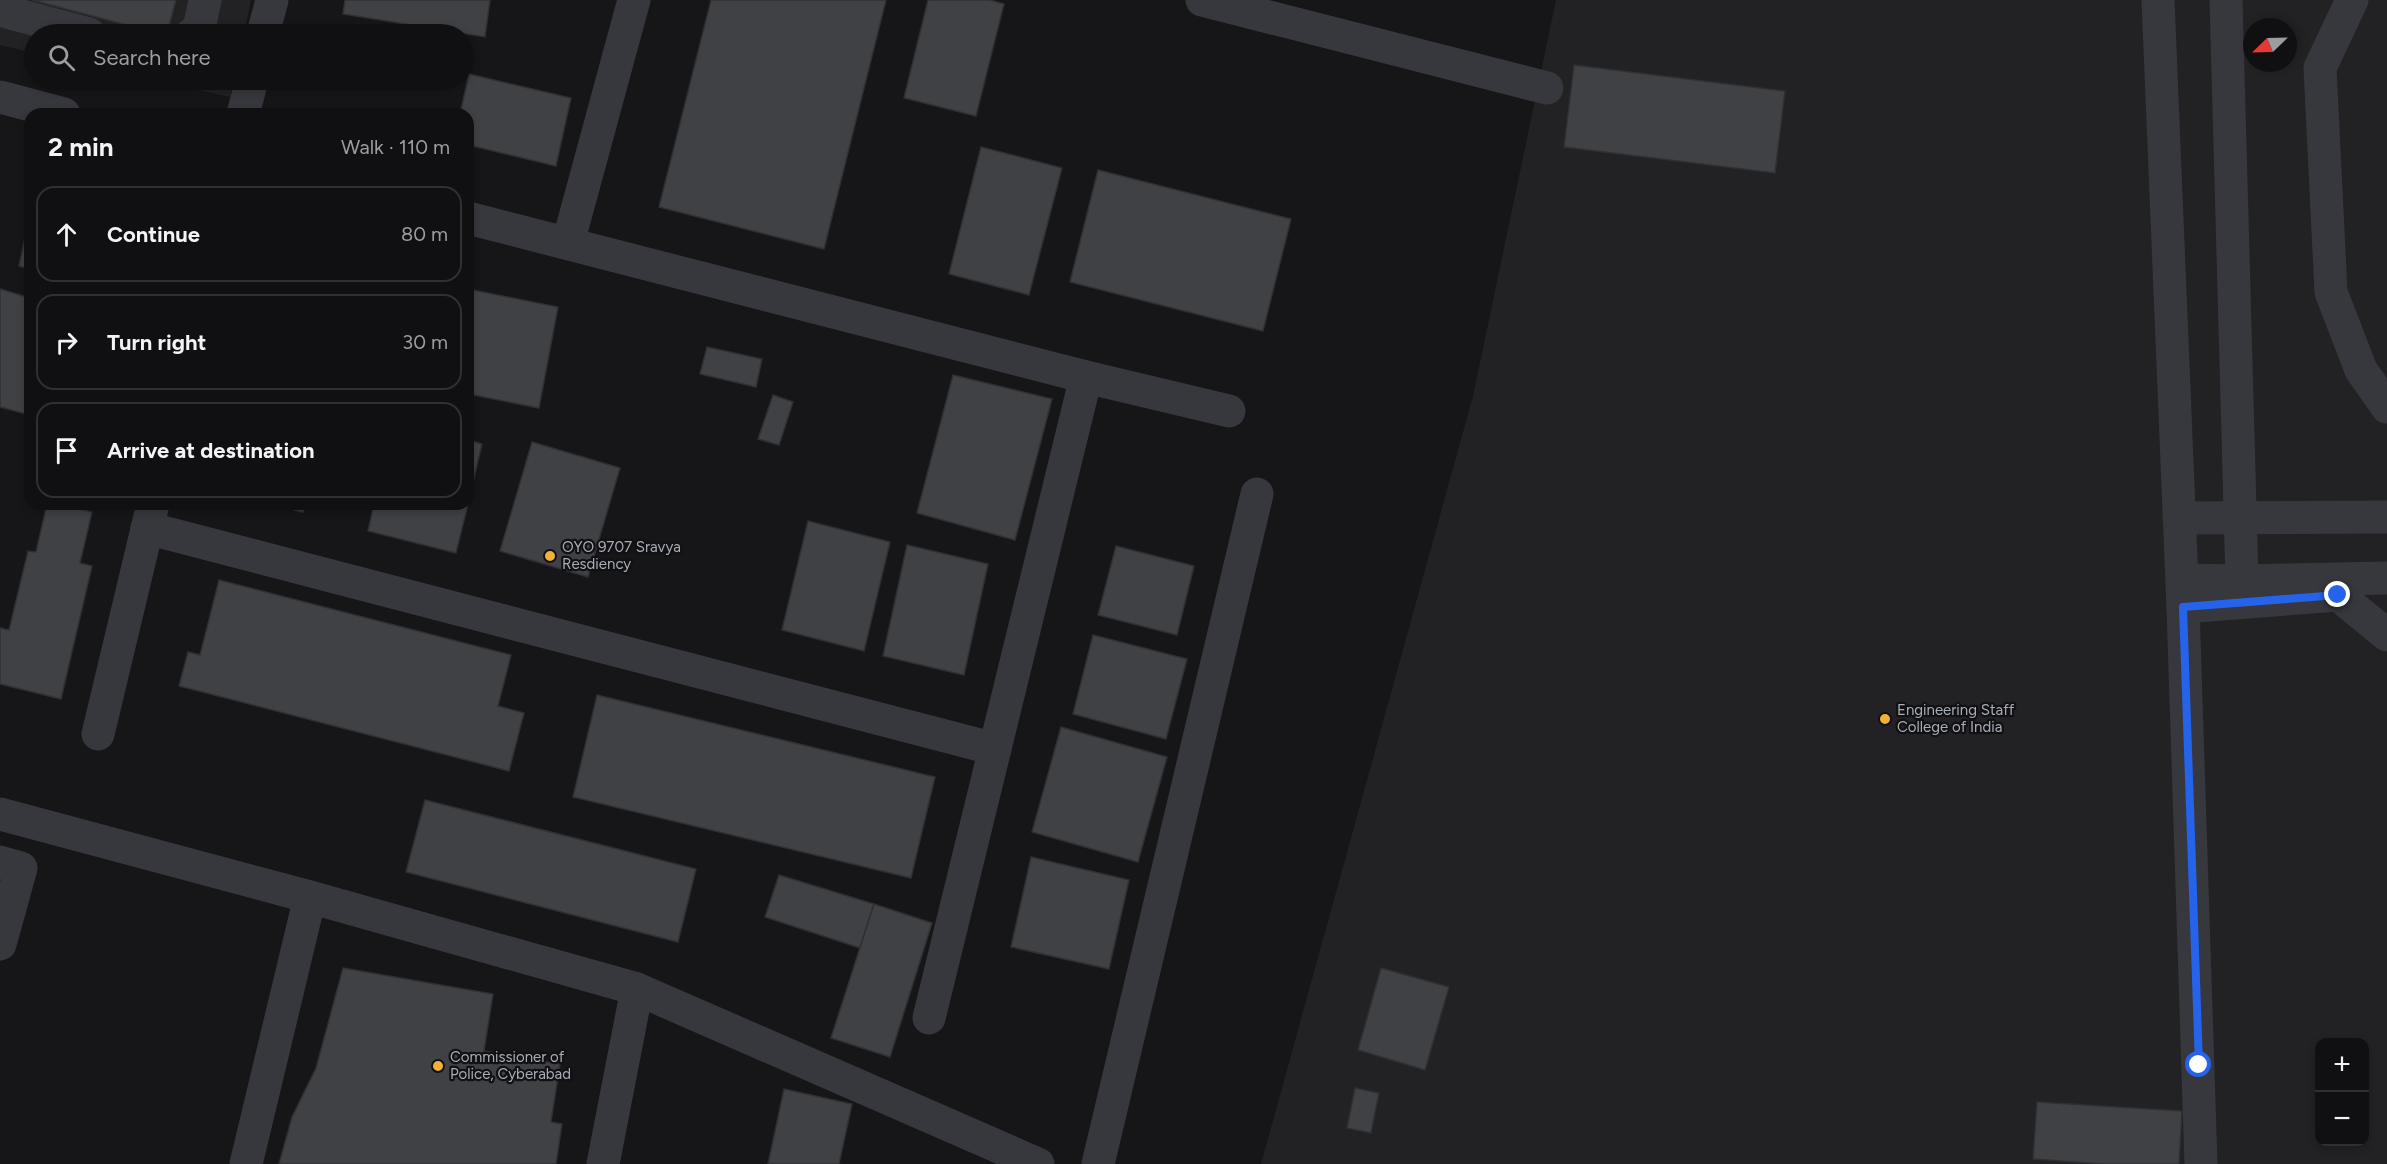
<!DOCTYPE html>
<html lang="en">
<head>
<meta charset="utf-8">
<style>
	body { margin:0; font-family:Figtree,sans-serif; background:#1e1e20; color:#f1f3f6 }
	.controls { position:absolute; right:18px; bottom:18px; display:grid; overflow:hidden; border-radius:12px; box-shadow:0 3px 9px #0003 }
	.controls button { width:54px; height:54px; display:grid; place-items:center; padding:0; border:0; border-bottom:2px solid #303032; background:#101012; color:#f1f3f6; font:30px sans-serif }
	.compass { position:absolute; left:2243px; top:18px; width:54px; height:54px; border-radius:50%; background:#101012; box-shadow:0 3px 9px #0003; rotate:247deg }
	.stop { position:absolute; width:18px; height:18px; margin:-14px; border:4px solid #2563eb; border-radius:50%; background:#fff }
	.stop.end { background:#2563eb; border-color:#fff; box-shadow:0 2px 6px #0008 }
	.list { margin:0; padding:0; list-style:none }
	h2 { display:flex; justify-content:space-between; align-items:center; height:78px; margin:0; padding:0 24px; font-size:26px }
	h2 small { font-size:20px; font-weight:400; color:#9c9d9f }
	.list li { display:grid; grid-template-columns:39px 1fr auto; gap:18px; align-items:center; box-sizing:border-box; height:96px; margin:0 12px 12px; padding:0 12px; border:2px solid #303032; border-radius:18px }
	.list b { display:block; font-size:22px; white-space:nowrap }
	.list em { font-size:20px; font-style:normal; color:#9c9d9f }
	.icon { flex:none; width:33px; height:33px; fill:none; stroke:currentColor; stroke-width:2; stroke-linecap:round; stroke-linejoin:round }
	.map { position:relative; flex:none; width:2387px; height:1164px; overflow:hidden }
	.search { position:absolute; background:#101012; box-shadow:0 3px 9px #0003; left:24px; top:24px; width:450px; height:66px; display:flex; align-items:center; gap:15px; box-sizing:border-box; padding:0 21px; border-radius:33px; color:#9c9d9f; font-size:22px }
	.panel { position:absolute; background:#101012; box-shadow:0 3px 9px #0003; left:24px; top:108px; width:450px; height:402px; border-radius:18px }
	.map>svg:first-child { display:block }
	.built { fill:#222225; fill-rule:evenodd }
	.building { fill:#404145; stroke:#303034; stroke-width:1.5 }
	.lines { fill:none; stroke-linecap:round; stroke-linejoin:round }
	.minor { stroke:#37383d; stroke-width:33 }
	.route { stroke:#2563eb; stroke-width:8 }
	.poi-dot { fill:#f2b134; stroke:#111113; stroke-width:2 }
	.labels { text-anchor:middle; stroke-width:4.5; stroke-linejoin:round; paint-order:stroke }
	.poi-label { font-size:15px; fill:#a8adb8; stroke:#111113; text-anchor:start }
</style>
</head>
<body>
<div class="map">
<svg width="2387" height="1164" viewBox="0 0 2387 1164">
	<rect width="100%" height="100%" fill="#161618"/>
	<g class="built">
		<polygon points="0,0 251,0 244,34 34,34 34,53 0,45"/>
		<path d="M 1556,0 L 2387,0 L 2387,1164 L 1261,1164 L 1473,396 ZM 2252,27 L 2288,27 L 2288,63 L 2252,63 ZM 2320,1042 L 2364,1042 L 2364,1142 L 2320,1142 Z"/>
		<polygon points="153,80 234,80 230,97"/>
	</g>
	<g class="building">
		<polygon points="32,0 176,0 167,34 160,34"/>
		<polygon points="345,0 490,0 485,37 343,14"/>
		<polygon points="711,0 886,0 824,249 659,207"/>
		<polygon points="928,0 990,0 1004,4 976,116 904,98"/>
		<polygon points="1574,65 1785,91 1775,173 1564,147"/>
		<polygon points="469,74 571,98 556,166 468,145 468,114 460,114"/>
		<polygon points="981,147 1062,168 1029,295 949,274"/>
		<polygon points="1098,170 1291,219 1263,331 1070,282"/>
		<polygon points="30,214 30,269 19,266"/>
		<polygon points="0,289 30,298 30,415 0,407"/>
		<polygon points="468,289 558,307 539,408 468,394"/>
		<polygon points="707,347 762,359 756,387 700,374"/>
		<polygon points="953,375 1052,399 1015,540 917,513"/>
		<polygon points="773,395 793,402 779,445 758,439"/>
		<polygon points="468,440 482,444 468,503"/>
		<polygon points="532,442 620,468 588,577 500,551"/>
		<polygon points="47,504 58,504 92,512 80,563 92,566 61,699 0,684 0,628 9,630 28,551 36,552"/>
		<polygon points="270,504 305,504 303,512"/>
		<polygon points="374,504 468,504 456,553 368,531"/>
		<polygon points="808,521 890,542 864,651 782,630"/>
		<polygon points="907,545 988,564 964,675 883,656"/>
		<polygon points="1116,546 1194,566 1177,635 1098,615"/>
		<polygon points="219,580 511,655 498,706 524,713 509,771 179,686 188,652 200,655"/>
		<polygon points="1093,635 1187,659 1166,739 1073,714"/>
		<polygon points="597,695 935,777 911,878 573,797"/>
		<polygon points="1061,727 1167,757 1138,862 1032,832"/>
		<polygon points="425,800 696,869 678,942 406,872"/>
		<polygon points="1031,857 1129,880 1109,969 1011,947"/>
		<polygon points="779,875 874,904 860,948 765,917"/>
		<polygon points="874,904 932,923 890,1057 831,1038"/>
		<polygon points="343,968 493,994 484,1051 560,1064 551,1122 562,1124 556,1164 279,1164 292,1117 316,1068"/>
		<polygon points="1381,968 1449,987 1425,1070 1358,1050"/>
		<polygon points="1355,1088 1379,1093 1371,1133 1347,1128"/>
		<polygon points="784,1089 852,1104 839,1164 768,1164"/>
		<polygon points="2037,1102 2182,1111 2179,1164 2104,1164 2033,1159"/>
	</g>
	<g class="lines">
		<g class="minor">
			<polyline points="1202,0 1547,88"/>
			<polyline points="2158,0 2183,607 2201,1164"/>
			<polyline points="2226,0 2242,581"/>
			<polyline points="2352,0 2320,68 2331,292 2361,370 2387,407"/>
			<polyline points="0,7 7,12 89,34"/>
			<polyline points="192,34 199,29 205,0"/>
			<polyline points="263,34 272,0"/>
			<polyline points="0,97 64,114"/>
			<polyline points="243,114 252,80"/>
			<polyline points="468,218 1086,377 1229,411"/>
			<polyline points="568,243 634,0"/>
			<polyline points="2179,518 2387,517"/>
			<polyline points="147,528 995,749"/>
			<polyline points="2182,580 2242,581 2387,578"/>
			<polyline points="2183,607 2338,595 2387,635"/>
			<polyline points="98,734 153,504"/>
			<polyline points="0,814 310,897 637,989 1038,1164"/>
			<polyline points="0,862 21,868 0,944"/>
			<polyline points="929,1018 1086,377"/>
			<polyline points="246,1164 310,897"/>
			<polyline points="603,1164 637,989"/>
			<polyline points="1098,1164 1257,494"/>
		</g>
	</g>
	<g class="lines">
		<polyline class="route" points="2199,1065 2183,607 2338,595"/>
	</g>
	<g class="poi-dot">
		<circle cx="550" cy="556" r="6"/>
		<circle cx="1885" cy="719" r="6"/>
		<circle cx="438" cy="1066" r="6"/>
	</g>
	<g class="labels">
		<g class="poi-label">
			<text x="562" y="552">OYO 9707 Sravya<tspan x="562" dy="17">Resdiency</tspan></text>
			<text x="1897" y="715">Engineering Staff<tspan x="1897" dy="17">College of India</tspan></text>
			<text x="450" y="1062">Commissioner of<tspan x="450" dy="17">Police, Cyberabad</tspan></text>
		</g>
	</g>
</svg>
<div class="controls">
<button>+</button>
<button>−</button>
</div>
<svg class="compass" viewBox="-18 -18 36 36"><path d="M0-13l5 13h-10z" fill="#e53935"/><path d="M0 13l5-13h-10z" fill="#9c9d9f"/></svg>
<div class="stop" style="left:2199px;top:1065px"></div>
<div class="stop end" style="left:2338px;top:595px"></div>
<div class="search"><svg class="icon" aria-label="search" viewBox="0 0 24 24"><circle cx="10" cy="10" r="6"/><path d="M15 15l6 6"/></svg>Search here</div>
<section class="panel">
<h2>2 min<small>Walk · 110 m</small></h2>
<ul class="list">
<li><svg class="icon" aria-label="ahead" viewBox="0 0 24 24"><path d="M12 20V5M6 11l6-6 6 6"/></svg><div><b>Continue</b></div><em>80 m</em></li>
<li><svg class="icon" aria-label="right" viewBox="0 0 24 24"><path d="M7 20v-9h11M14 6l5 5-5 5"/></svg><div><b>Turn right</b></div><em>30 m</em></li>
<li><svg class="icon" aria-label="arrive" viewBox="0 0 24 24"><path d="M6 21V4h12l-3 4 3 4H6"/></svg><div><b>Arrive at destination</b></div></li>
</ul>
</section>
</div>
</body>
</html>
